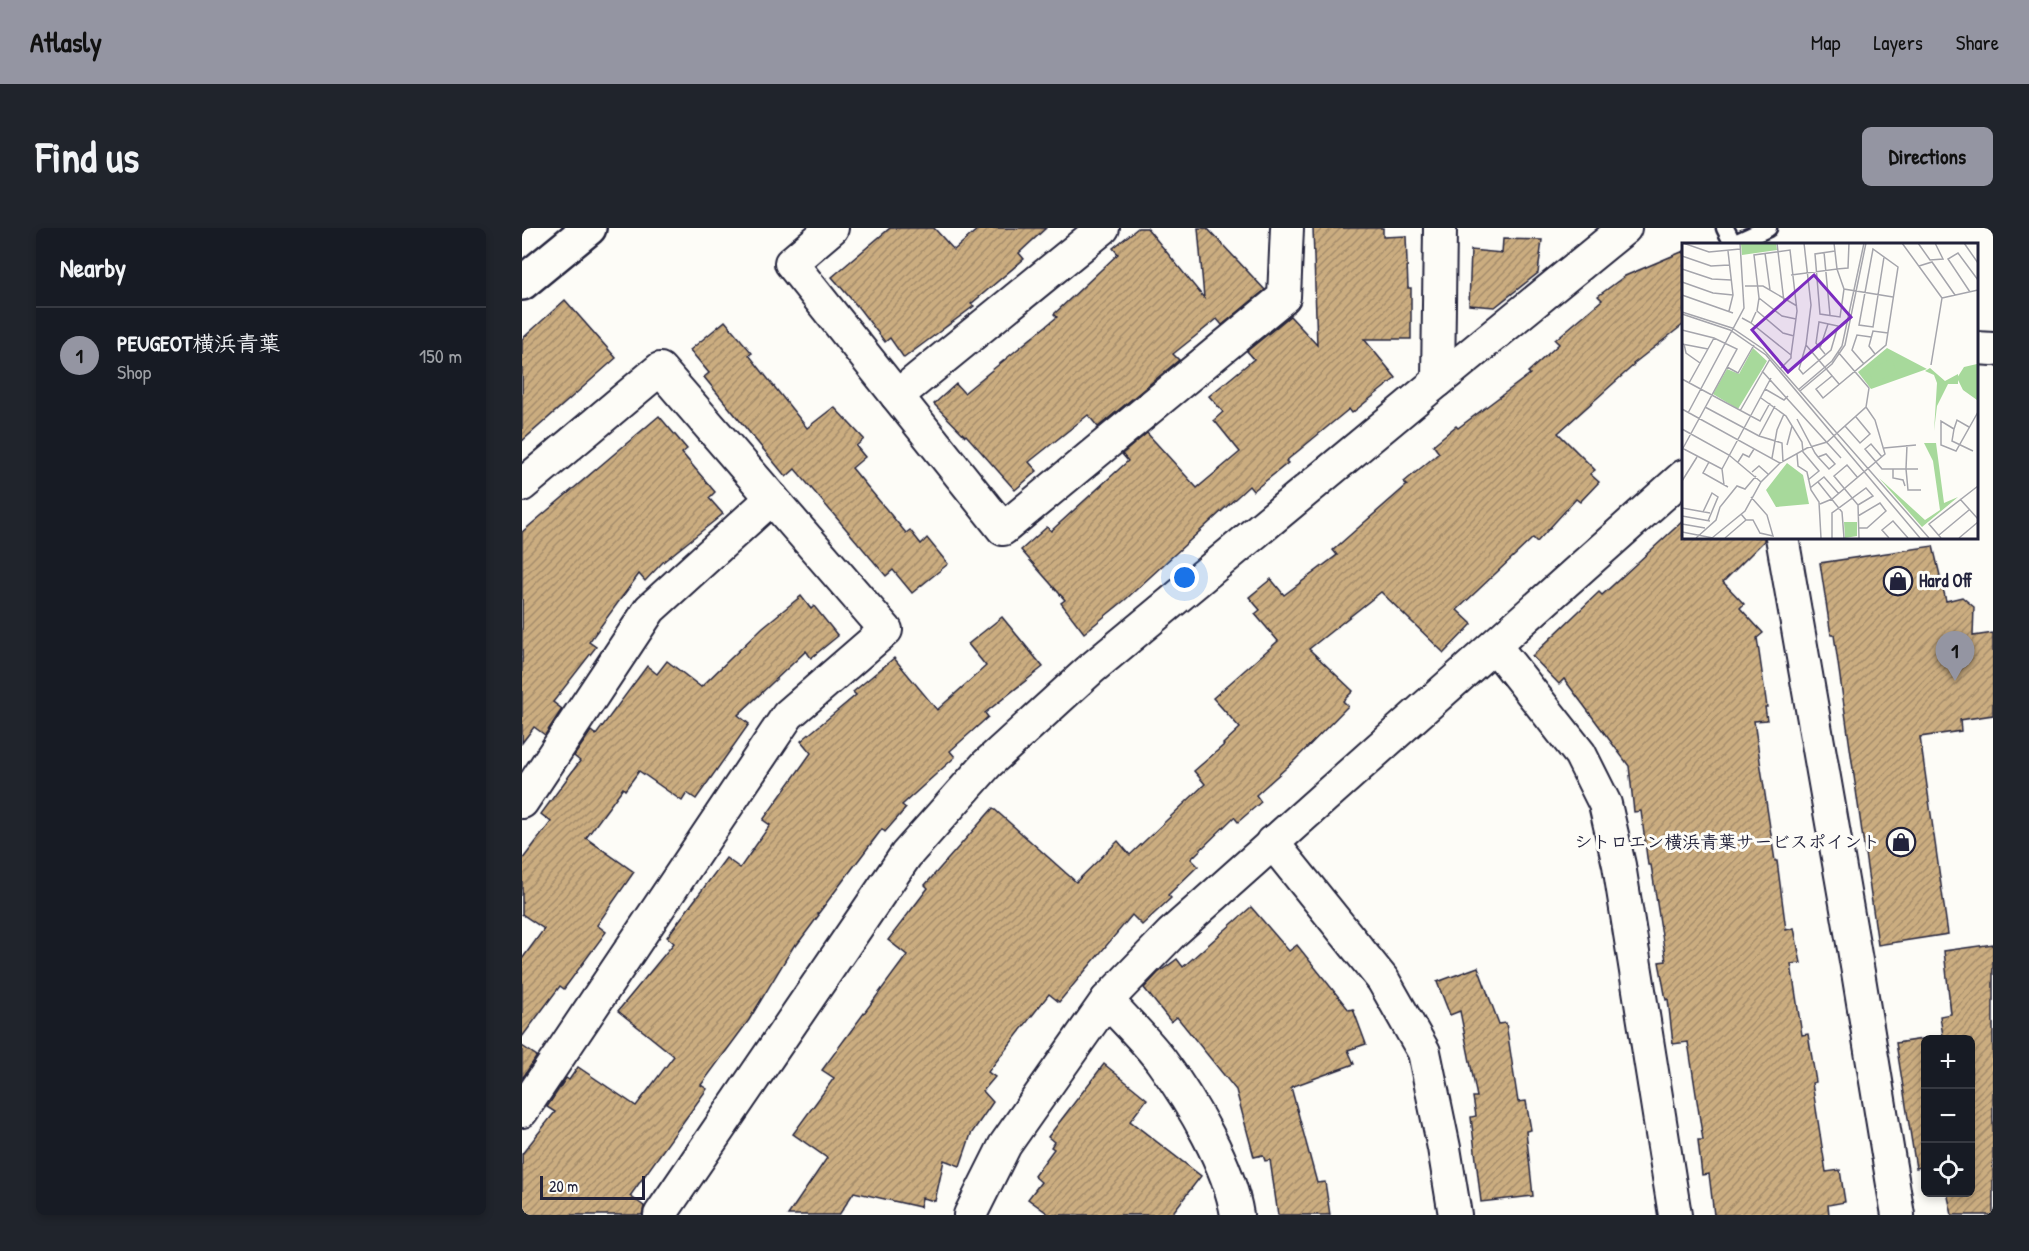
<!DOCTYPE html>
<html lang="en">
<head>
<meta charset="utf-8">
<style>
	body { margin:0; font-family:"Patrick Hand","Klee One",sans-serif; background:#20242c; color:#f1f3f6 }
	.controls { position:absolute; right:18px; bottom:18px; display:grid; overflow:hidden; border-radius:9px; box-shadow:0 3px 9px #0003 }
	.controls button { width:54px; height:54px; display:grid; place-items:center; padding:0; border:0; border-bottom:2px solid #363941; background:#171b24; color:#f1f3f6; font:30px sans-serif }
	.scale { position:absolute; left:18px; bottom:15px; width:105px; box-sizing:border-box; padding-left:6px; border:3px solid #22223b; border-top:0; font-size:16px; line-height:21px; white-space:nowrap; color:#22223b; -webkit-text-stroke:4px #fdfcf7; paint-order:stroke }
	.you { position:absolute; left:663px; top:350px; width:21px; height:21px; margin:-15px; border:4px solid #fff; border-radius:50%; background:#1a73e8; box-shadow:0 0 0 9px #1a73e833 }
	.badge { display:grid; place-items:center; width:39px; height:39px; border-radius:50%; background:#9495a2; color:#111; font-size:20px; font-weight:700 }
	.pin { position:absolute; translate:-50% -50px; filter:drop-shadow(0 2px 3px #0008) }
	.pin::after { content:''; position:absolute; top:32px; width:21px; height:18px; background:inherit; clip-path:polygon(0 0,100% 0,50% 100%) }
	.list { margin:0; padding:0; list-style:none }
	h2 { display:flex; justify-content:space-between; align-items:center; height:78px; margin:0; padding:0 24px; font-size:26px }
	h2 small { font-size:20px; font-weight:400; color:#9ea1a6 }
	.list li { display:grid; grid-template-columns:39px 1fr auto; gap:18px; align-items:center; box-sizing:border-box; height:96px; padding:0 24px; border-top:2px solid #363941 }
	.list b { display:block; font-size:22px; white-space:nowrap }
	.list p { margin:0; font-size:20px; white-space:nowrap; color:#9ea1a6 }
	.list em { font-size:20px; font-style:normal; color:#9ea1a6 }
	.icon { flex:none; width:33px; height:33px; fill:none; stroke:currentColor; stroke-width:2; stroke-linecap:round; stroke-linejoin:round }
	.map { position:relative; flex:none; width:1471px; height:987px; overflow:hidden; border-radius:9px }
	header { display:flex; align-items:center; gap:36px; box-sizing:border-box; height:84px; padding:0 30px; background:#9495a2; color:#111 }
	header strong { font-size:28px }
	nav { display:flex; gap:33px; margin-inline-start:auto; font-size:21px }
	.intro { display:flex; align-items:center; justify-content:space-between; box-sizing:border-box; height:144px; padding:0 36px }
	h1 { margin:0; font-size:42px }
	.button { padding:15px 27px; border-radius:9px; background:#9495a2; color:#111; font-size:21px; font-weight:700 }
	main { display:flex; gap:36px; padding:0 36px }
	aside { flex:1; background:#171b24; border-radius:9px; box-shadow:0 3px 9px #0003 }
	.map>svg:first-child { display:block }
	.building { fill:url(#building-hatch); stroke:#22223b; stroke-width:1.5 }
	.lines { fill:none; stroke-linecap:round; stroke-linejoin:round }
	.lane-casing { stroke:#22223b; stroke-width:21 }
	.street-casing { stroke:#22223b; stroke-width:36 }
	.secondary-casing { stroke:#22223b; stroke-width:38 }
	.lane { stroke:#fdfcf7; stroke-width:16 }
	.street { stroke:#fdfcf7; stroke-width:32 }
	.secondary { stroke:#fdfcf7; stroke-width:33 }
	.labels { text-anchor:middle; stroke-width:6; stroke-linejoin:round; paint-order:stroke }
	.poi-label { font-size:18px; font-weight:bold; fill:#22223b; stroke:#fdfcf7; text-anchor:start }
	.inset-road { fill:none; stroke:#a5a5ac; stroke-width:1.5 }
	.view { fill:#7b2cbf; fill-opacity:0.15; stroke:#7b2cbf; stroke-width:3 }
	.inset-edge { fill:none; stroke:#22223b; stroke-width:3 }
</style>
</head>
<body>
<header>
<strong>Atlasly</strong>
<nav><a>Map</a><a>Layers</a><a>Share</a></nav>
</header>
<div class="intro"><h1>Find us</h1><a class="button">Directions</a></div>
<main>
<aside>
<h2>Nearby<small></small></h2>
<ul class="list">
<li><span class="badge">1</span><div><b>PEUGEOT横浜青葉</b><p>Shop</p></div><em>150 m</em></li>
</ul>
</aside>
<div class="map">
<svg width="1471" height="987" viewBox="0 0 1471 987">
	<defs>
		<pattern id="building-hatch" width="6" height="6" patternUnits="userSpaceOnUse" patternTransform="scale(1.5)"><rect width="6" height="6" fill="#cbad80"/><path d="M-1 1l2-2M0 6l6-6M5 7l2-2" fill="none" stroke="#a48c6a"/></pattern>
	</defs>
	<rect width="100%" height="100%" fill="#fdfcf7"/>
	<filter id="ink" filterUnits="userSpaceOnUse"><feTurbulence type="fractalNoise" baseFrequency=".0167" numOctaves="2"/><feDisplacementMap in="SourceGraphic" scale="12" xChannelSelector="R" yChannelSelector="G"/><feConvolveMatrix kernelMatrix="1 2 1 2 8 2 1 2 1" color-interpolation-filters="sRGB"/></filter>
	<g filter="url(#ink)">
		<g class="building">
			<polygon points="368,0 412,0 432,22 457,0 524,0 497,25 502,31 449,76 452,78 382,130 368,110 363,114 336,79 310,49"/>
			<polygon points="616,0 625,0 682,70 676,0 685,0 743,62 700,97 695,91 651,126 657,132 576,199 566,187 507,234 515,243 493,262 444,207 443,208 412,176 434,156 442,165 535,89 532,86 596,26 591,20"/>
			<polygon points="791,0 861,0 861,9 884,8 886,60 889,60 889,111 842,111 874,150 830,185 827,181 764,233 766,235 731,263 727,258 603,372 562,405 539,375 543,372 499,322 525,299 529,303 606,233 600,226 625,205 675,260 718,224 692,192 701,184 687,168 732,131 725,123 768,88 795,117"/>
			<polygon points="981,11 1020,12 1016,45 973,79 947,77 949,22 980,25"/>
			<polygon points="1162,23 1162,96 1111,136 1112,137 1036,205 1073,242 1068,246 1077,254 1058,274 1054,271 1015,314 1011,310 935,382 950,396 922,425 859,364 787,421 831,463 821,473 826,478 773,532 734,567 739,574 716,594 712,589 669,631 676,638 646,667 649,670 620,697 610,687 537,774 527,766 466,844 473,849 461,863 471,874 449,906 438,938 422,932 413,973 400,970 398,979 332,964 317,987 266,987 305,930 271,906 312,850 300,842 385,727 366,712 406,660 403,657 471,580 554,654 596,613 608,627 683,556 672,543 702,517 701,516 718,500 691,470 756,413 733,386 738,382 727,369 749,351 762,367 815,327 811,322 885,257 882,254 917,225 911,217 934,198 936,200 1008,146 1006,144 1037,116 1033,112 1080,72 1076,68 1103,48"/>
			<polygon points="43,72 94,130 0,213 0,111"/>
			<polygon points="203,93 230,125 227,127 285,200 312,179 342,211 334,218 343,229 330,240 384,305 388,302 399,316 405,310 426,336 390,365 371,342 364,348 273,241 264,249 182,149 187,145 168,122"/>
			<polygon points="137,188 165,221 160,225 193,264 187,270 201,286 141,334 123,353 117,346 67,414 74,419 31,474 40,481 23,507 12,499 0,515 0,304"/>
			<polygon points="1162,292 1162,309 1242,309 1242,313 1201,354 1222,376 1218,380 1241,405 1235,410 1245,479 1243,479 1245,492 1232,493 1253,633 1255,633 1264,702 1272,700 1279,735 1269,736 1280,807 1286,806 1294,854 1290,855 1304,944 1318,942 1323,974 1306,977 1307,987 1192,987 1187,946 1180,947 1176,912 1181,912 1166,814 1151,816 1146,771 1144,772 1137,734 1144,733 1129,637 1126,637 1119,583 1112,584 1107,538 1042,451 1037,456 1010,428 1077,364 1080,367"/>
			<polygon points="1411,318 1424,373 1440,369 1452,379 1451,408 1471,405 1471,487 1438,492 1439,503 1398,509 1426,706 1356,717 1312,407 1309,407 1298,335"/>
			<polygon points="279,368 289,381 292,378 316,408 289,430 284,423 216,487 227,496 174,571 165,565 160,573 117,543 103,562 101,560 64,610 112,644 75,697 84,704 42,761 38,758 0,809 0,731 22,701 0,686 0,632 29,594 19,586 58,533 52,528 69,503 74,507 125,438 135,446 145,433 179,459 241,399"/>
			<polygon points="480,389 521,439 463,485 466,489 428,523 433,529 380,577 384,580 363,604 360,601 296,686 297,687 274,718 273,716 227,792 179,857 185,861 108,968 122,978 120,987 0,987 0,926 33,884 25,879 44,850 47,852 56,839 114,878 152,828 96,783 152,715 145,709 204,630 218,640 248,597 241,592 289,525 279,513 334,467 331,464 372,430 415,482 464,438 446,416"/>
			<polygon points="729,679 767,723 775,717 827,782 831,781 844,816 826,822 832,836 769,859 795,955 803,954 808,987 756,987 748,932 743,933 741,927 732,929 714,862 655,789 649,794 622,760 636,745 655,731 661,739"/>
			<polygon points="1471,716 1471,987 1430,987 1425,964 1449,964 1449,812 1404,812 1404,938 1394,940 1374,815 1421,808 1418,788 1429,786 1422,723"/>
			<polygon points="956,739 977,796 984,795 996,874 1004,873 1009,902 1004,903 1011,968 959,974 949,889 954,888 951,869 955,869 938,783 928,787 915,754"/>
			<polygon points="0,818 15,828 0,851"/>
			<polygon points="582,836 625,871 608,893 679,948 649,987 528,987 506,971 519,954 512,948 532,921 529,919 532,914 526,909"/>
		</g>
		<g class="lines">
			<g class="lane-casing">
				<polyline id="lane" points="1203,0 1211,16 1246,0"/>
			</g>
			<g class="street-casing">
				<g id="street">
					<polyline points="310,0 269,35 481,301 762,69 765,0"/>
					<polyline points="1454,120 1471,121"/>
					<polyline points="916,153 1103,0"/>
					<polyline points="375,168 581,0"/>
					<polyline points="0,257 138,141 364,402 266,487 0,883"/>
					<polyline points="1260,309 1336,744 1376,987"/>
					<polyline points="973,418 1058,526 1083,576 1097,637 1153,987"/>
					<polyline points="0,574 128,381 250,270"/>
					<polyline points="750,614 861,752 902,824 922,920 933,987"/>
					<path d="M 585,772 C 603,793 624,812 640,834 C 670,875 707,937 715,987"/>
					<polyline points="138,987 384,627 465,536 569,441 916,153 918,0"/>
					<polyline points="448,987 483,917 585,772 649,706 1162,248"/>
				</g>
			</g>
			<g class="secondary-casing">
				<polyline id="secondary" points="0,55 67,0"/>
			</g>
			<use href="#lane" class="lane"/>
			<use href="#street" class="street"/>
			<use href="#secondary" class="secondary"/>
		</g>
	</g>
	<defs>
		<g id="shop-ring" transform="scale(1.5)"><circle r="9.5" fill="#fdfcf7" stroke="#22223b" stroke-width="1.5"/><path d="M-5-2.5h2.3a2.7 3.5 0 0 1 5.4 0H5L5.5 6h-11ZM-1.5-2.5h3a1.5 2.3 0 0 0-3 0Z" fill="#22223b"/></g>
	</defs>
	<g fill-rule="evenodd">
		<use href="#shop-ring" x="1376" y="353"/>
		<use href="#shop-ring" x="1379" y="614"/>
	</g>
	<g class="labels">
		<g class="poi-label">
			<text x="1397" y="359">Hard Off</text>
			<text x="1358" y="620" text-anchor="end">シトロエン横浜青葉サービスポイント</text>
		</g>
	</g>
	<g transform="translate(1160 15)">
		<rect width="296" height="296" fill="#fdfcf7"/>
		<path d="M 248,125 L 263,138 L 276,131 L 276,141 L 266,141 L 255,163 L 252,188 L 255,140 L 252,132 L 243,128 ZM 242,200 L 254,200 L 262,260 L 276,254 L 240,284 L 197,235 L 243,277 L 258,267 L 251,218 Z" fill="#a7d99b"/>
		<path d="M 94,0 L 95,7 L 60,12 L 59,1 ZM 71,105 L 85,118 L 56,166 L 31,151 L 45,126 L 57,131 ZM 205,105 L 245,126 L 189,146 L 176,129 ZM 295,121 L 296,121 L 295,157 L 281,147 L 275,135 L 282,124 ZM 105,220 L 121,232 L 127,261 L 94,264 L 84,247 ZM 162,279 L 175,279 L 175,293 L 163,295 Z" fill="#a7d99b"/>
		<path d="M 209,116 L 215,129 L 192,140 L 186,127 Z" fill="#a7d99b"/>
		<path class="inset-road" d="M 1,0 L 27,9 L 58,6M 95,0 L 102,59M 122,0 L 129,62 L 124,102 L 157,141M 152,0 L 155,26 L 166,25 L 167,0M 220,0 L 260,55 L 249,122M 236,0 L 248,17 L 261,16 L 253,0M 282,0 L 296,20M 46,8 L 51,52 L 47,68M 153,8 L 133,11 L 138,71 L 158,74 L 162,46M 142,9 L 148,72M 83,10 L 88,47M 0,13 L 29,23 L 47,22M 237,23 L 250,19 L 273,52M 0,26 L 30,36 L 49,37M 109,32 L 155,26 L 162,46 L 211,54M 0,39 L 31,50 L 51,52M 63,43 L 81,43 L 115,63M 288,49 L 266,16 L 276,10 L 296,37M 0,52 L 51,70M 77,55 L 100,73 L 114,76M 260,55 L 296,47M 0,69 L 50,85 L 81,106 L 247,295M 0,71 L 48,87 L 84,112 L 238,295M 60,75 L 69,80 L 74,69M 69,80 L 109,112M 0,87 L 32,95 L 55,106 L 0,207M 0,101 L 26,106M 2,101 L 4,110 L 18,120M 124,102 L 117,126 L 121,131 L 149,107 L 156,83 L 137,79 L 134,100 L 143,111M 138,105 L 146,81M 193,111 L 187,103 L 191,88 L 206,90M 182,121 L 170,107 L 175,92 L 189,94M 45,124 L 56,130 L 72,102M 99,125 L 109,115 L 109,112 L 115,68 L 108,7 L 72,12 L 77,55 L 75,68 L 101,90 L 112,93M 80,128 L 159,215M 150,133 L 134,146 L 141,155 L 204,102 L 216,24 L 191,6 L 177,82 L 191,84 L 202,14M 0,136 L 78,178 L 88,160M 7,140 L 32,95M 83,146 L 102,157 L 106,153M 116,147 L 150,118 L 160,103 L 182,0M 118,148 L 150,121 L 163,102 L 184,0M 79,155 L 104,173 L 120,199 L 121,209 L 137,228 L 126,237M 23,164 L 77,193 L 100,200 L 101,219M 0,166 L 98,220M 58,168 L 88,116M 6,170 L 62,65 L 58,0M 115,176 L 133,210 L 136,214 L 147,226 L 153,221 L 144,211 L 136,214M 163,183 L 178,200 L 188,191 L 174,174M 287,184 L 275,177 L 272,186 L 259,178 L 259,202 L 274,208 L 296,169M 0,186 L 47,212 L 79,239M 272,186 L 270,198 L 291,208M 77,193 L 93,163M 105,202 L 110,183M 225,202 L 224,226 L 236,226M 0,205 L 40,226 L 42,242M 202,205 L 234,202M 115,211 L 116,223 L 125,229 L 129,247 L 137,259 L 139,295M 200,214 L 189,201 L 183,206 L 200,226 L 224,226 L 226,247 L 239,247M 90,215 L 95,187 L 102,171M 27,219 L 21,230 L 46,244M 56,219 L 61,211 L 67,214 L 72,206M 40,226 L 89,135M 211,226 L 211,235 L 221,237 L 223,243M 70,229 L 77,223 L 86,231M 176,235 L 165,222 L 152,233 L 176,262 L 177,295M 0,238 L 15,214M 136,239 L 160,269 L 162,295M 128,245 L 142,234 L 157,251M 278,256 L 296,276M 138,261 L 150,256 L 203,211 L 193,177 L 184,164M 0,265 L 28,270M 21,269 L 30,250 L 36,254 L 26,278M 0,273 L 28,278M 176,273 L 198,260 L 204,268 L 185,285 L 177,285M 64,277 L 71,277 L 78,290 L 91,293 L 85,272 L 69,254M 0,281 L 23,285M 0,289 L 31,295M 257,292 L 287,267M 14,295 L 34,277 L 38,264 L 55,243 L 63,246 L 74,233M 30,295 L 63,268 L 79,239 L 98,220 L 125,205 L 145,199 L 184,164 L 187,145 L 156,109M 43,295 L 64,277 L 59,271M 150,295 L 150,270 L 184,245 L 191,253 L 176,262M 207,295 L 200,287 L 211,278 L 226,295M 259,295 L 247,281 L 296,243M 277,295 L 296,279"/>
		<path class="view" d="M 132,32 L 169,74 L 106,129 L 70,87 Z"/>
		<rect width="296" height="296" class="inset-edge"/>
	</g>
</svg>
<div class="controls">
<button>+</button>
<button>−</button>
<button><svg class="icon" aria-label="locate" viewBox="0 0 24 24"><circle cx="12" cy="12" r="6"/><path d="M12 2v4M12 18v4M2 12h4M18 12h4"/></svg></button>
</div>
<div class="scale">20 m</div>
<div class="you"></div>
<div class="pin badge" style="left:1433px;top:453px">1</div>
</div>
</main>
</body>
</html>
